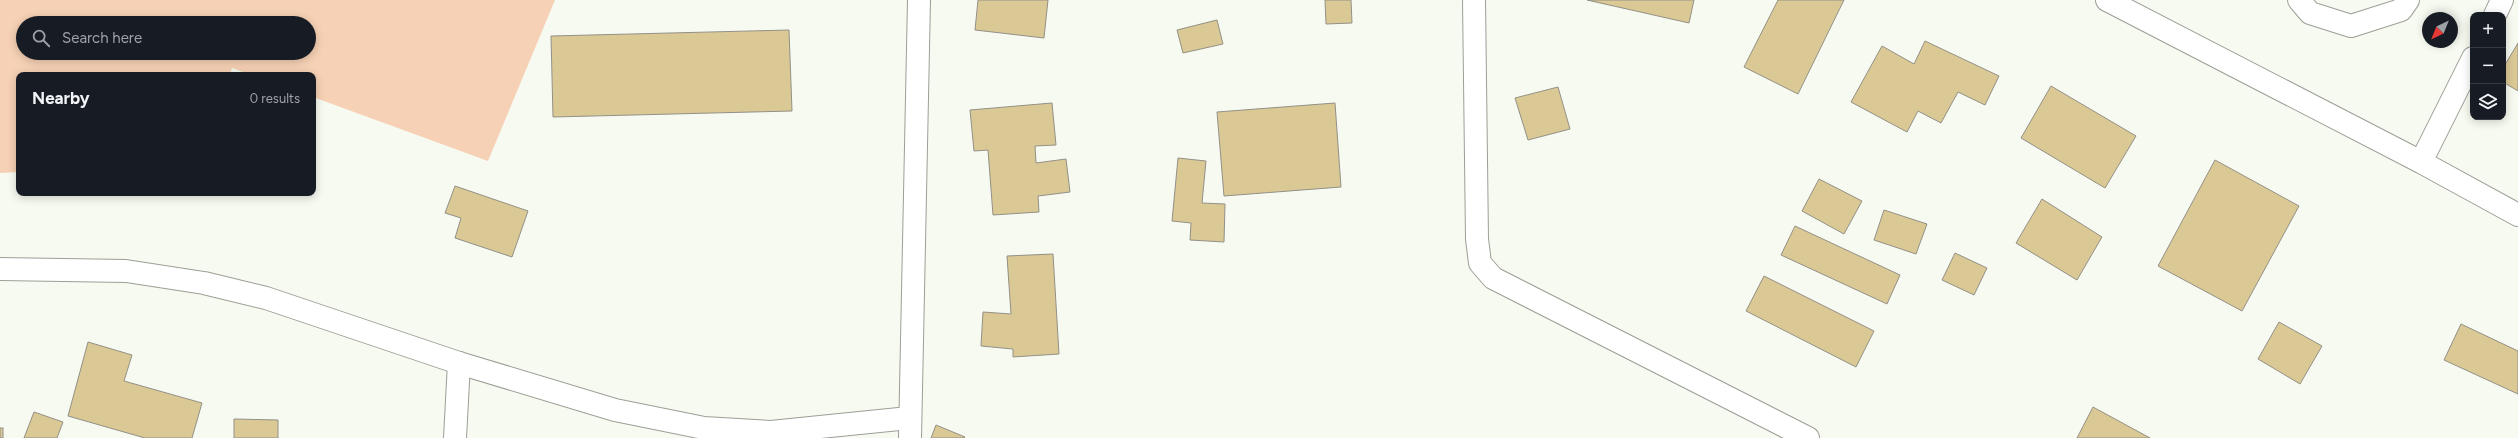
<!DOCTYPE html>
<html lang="en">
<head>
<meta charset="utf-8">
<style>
	body { margin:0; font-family:Figtree,sans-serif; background:#20242c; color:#f1f3f6 }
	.controls { position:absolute; right:12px; top:12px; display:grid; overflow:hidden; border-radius:8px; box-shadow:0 2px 10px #0003 }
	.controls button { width:36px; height:36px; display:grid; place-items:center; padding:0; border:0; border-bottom:1px solid #363941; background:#171b24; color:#f1f3f6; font:20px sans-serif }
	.compass { position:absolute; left:2422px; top:12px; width:36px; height:36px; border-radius:50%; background:#171b24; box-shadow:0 2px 10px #0003; rotate:223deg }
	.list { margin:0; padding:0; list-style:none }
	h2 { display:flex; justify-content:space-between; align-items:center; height:52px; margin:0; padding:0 16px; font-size:17px }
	h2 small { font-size:13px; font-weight:400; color:#9ea1a6 }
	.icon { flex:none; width:22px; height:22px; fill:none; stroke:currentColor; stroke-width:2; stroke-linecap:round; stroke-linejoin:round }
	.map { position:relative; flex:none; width:2518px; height:438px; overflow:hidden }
	.search { position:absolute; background:#171b24; box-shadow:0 2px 10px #0003; left:16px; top:16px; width:300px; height:44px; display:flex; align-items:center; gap:10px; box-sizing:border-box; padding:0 14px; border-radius:22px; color:#9ea1a6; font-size:15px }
	.panel { position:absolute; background:#171b24; box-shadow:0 2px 10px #0003; left:16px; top:72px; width:300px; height:124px; border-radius:8px }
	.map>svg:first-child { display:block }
	.green { fill:#f6d1b5; fill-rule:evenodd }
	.building { fill:#dac895; stroke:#939087 }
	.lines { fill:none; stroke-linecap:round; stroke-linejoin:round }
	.minor-casing { stroke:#9c9f96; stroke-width:24 }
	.minor { stroke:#fff; stroke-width:22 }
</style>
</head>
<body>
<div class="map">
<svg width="2518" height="438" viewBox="0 0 2518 438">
	<rect width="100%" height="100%" fill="#f7faf0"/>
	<path class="green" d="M 0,0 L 555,0 L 488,161 L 313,97 L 313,75 L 251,75 L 232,68 L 230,75 L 19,75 L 19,172 L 0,173 ZM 23,23 L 309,23 L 309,53 L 23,53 Z"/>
	<g class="building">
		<polygon points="978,0 1048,0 1044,38 975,30"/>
		<polygon points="1325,0 1351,0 1352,23 1326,24"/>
		<polygon points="1587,0 1694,0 1689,23"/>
		<polygon points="1778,0 1844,0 1798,94 1744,67"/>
		<polygon points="1217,20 1223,44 1183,53 1177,30"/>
		<polygon points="789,30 792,111 553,117 551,36"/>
		<polygon points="1925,41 1999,76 1985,105 1958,92 1941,123 1918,111 1907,132 1851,102 1882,46 1914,64"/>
		<polygon points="2518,43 2518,91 2503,82 2503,68"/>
		<polygon points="2051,86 2136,136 2105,188 2021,138"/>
		<polygon points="1558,87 1570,129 1528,140 1515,98"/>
		<polygon points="1052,103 1056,145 1035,146 1036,163 1066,159 1070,192 1038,196 1039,212 993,215 988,150 974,151 970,110"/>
		<polygon points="1335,103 1341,187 1224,196 1217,112"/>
		<polygon points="1178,158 1206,161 1202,203 1225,204 1224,242 1190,240 1191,223 1172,221"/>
		<polygon points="2215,160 2299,206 2242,311 2158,266"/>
		<polygon points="1819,179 1862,201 1844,234 1802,211"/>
		<polygon points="455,186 528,211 512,257 455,238 461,218 445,213"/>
		<polygon points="2042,199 2102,237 2077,280 2016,243"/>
		<polygon points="1884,210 1927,224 1916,254 1874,240"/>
		<polygon points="1795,226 1900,275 1887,304 1781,255"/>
		<polygon points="1955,253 1987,268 1974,295 1942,280"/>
		<polygon points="1053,254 1059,354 1013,357 1013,349 981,346 983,312 1011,314 1007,256"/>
		<polygon points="1764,276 1874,331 1856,367 1746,311"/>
		<polygon points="2279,322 2322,346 2300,384 2258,359"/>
		<polygon points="2461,324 2518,351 2518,394 2444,360"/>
		<polygon points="88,342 132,355 124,381 202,403 192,438 145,438 68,416"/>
		<polygon points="2093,407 2150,438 2077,438"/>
		<polygon points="34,412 63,422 57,438 24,438"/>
		<polygon points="234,419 278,420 278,438 234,438"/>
		<polygon points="936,425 965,437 964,438 931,438"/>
		<rect x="0" y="428" width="3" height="10"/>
	</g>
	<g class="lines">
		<g class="minor-casing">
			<g id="minor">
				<polyline points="1474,0 1477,239 1480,263 1493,278 1808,438"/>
				<polyline points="2107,0 2421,162 2518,215"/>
				<polyline points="2299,0 2310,13 2351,26 2401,10 2408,0"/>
				<polyline points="2495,15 2502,0"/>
				<polyline points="2421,162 2473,58"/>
				<polyline points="0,269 126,271 204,283 266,298 459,363 615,410 704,428 771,432 909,418"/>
				<polyline points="455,438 459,363"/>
				<polyline points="910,438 919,0"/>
			</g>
		</g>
		<use href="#minor" class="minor"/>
	</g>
</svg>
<div class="controls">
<button>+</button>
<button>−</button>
<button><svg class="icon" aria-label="layers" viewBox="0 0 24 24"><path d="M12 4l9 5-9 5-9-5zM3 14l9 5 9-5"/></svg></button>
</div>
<svg class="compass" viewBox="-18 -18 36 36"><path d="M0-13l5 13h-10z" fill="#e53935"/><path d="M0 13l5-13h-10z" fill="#9ea1a6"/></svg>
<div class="search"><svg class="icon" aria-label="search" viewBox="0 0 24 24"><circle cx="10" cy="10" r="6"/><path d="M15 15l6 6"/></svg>Search here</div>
<section class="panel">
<h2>Nearby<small>0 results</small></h2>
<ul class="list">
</ul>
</section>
</div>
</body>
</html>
